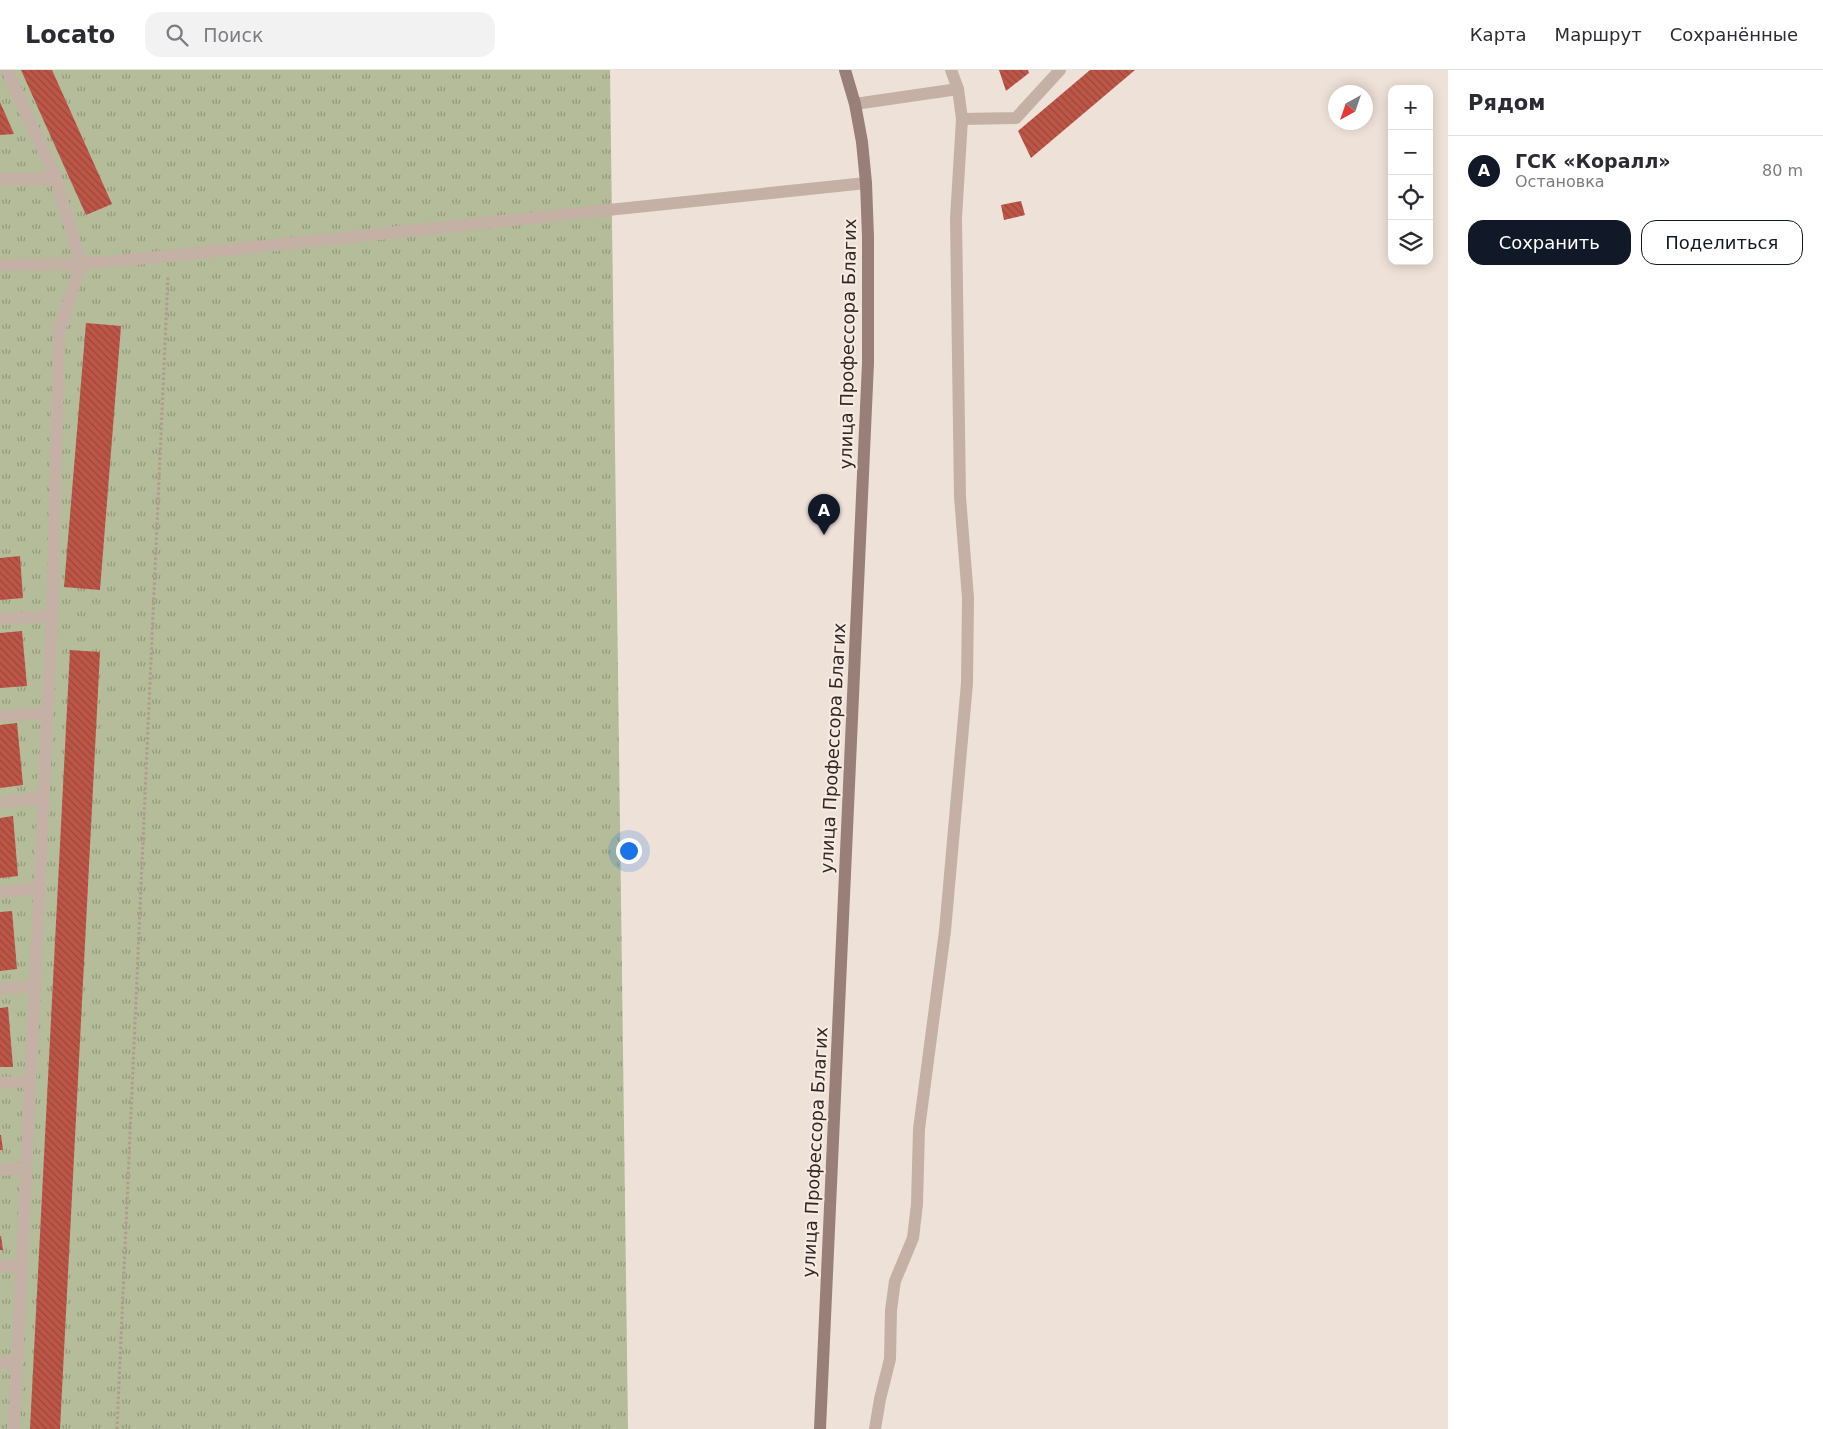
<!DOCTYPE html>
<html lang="ru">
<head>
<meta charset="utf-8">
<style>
	body { margin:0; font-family:"DejaVu Sans",sans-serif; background:#f2f2f3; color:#2b2b33 }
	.controls { position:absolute; right:15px; top:15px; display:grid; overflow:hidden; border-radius:10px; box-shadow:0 2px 12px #0003 }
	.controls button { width:45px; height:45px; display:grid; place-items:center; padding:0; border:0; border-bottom:1px solid #e1e1e2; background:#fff; color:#2b2b33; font:25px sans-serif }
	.compass { position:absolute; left:1328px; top:15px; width:45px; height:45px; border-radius:50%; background:#fff; box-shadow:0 2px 12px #0003; rotate:220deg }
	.you { position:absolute; left:628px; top:780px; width:18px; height:18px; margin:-12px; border:4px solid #fff; border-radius:50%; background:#1a73e8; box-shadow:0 0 0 8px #1a73e833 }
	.badge { display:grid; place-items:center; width:32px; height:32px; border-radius:50%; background:#111827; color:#fff; font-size:16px; font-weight:700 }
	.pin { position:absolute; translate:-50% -41px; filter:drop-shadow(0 1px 2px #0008) }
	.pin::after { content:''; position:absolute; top:26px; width:18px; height:15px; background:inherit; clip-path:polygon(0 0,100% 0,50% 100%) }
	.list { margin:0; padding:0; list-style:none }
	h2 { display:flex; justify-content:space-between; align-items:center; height:65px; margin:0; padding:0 20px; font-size:21px }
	h2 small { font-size:16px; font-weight:400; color:#7c7c81 }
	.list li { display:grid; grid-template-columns:32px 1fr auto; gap:15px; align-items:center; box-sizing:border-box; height:70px; padding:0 20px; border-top:1px solid #e1e1e2 }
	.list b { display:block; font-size:19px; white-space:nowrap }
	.list p { margin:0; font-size:16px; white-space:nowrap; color:#7c7c81 }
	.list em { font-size:16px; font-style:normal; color:#7c7c81 }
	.actions { display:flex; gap:10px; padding:15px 20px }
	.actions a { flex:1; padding:11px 0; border:1px solid #111827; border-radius:15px; text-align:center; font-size:18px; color:#111827 }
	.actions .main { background:#111827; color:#fff }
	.icon { flex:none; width:28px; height:28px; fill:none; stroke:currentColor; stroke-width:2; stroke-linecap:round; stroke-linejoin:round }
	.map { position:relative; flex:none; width:1448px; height:1359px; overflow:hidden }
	header { display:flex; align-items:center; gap:30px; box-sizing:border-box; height:70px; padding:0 25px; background:#fff; border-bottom:1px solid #e1e1e2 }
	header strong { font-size:24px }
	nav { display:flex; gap:28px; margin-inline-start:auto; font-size:18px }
	.search { width:350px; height:45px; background:#f2f2f3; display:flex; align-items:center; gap:12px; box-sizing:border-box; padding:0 18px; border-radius:15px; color:#7c7c81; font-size:19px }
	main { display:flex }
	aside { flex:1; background:#fff }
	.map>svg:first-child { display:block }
	.grass { fill:url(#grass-tufts) }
	.building { fill:url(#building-back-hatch) }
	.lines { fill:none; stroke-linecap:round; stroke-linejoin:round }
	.path { stroke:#b19a8f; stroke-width:3; stroke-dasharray:2.5 2.5; stroke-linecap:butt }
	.service { stroke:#c5b0a5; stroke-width:12 }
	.secondary { stroke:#987f77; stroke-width:12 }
	.labels { text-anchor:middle; stroke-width:4; stroke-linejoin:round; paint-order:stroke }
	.street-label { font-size:18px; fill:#312825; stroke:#f7ebe3 }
</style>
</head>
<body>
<header>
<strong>Locato</strong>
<div class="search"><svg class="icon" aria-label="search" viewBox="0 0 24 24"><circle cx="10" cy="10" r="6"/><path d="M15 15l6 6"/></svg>Поиск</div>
<nav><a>Карта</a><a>Маршрут</a><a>Сохранённые</a></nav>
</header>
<main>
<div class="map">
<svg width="1448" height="1359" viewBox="0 0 1448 1359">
	<defs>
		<pattern id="grass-tufts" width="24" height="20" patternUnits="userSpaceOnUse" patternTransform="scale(1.25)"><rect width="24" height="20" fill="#b4bc99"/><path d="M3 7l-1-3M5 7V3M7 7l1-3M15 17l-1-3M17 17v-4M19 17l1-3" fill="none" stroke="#93997d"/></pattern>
		<pattern id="building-back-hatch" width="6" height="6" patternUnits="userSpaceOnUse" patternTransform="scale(1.25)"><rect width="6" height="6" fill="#bd5647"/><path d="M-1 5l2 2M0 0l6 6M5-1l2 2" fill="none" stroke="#9a473b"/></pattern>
	</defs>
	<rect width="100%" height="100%" fill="#eee1d8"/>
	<polygon class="grass" points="0,0 610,0 628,1359 0,1359"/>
	<g class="building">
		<polygon points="21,0 52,0 112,134 86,145"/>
		<polygon points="999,0 1028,0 1029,3 1006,21"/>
		<polygon points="1090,0 1135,0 1031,88 1018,61"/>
		<polygon points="0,32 14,64 0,65"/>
		<polygon points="1021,131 1025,145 1004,150 1001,135"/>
		<polygon points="86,253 121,256 100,520 64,517"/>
		<polygon points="20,486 23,528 0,530 0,488"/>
		<polygon points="22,561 27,616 0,618 0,563"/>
		<polygon points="70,580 100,582 60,1359 30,1359"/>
		<polygon points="17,653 23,715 0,718 0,655"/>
		<polygon points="13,746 18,806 0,808 0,748"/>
		<polygon points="12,841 17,899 0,901 0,842"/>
		<polygon points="8,937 13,997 0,997 0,938"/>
		<polygon points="0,1065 1,1065 3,1080 0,1080"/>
		<polygon points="0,1166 1,1166 3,1180 0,1180"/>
	</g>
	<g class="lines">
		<polyline class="path" points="117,1359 168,206"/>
		<g class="service">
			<polyline points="7,0 56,109 81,194 59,261 52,546 14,1359"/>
			<polyline points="855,34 958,19"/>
			<polyline points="962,49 1016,48 1060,0"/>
			<polyline points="0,109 56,109"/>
			<polyline points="0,195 81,194 169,186 866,113"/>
			<polyline points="0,549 52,546"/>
			<polyline points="0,646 47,643"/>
			<polyline points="0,732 43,728"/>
			<polyline points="0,822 39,818"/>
			<polyline points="0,919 35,916"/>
			<polyline points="0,1013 30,1011"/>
			<polyline points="0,1100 26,1098"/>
			<polyline points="0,1197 22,1196"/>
			<polyline points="0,1293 17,1292"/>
			<polyline points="875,1359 880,1329 890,1289 891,1240 895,1211 913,1168 917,1134 919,1059 945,861 967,613 968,528 960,427 956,148 962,49 958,19 951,0"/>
		</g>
		<polyline class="secondary" points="820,1359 868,293 868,167 866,113 862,72 855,34 845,0"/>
	</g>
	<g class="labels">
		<g class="street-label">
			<text transform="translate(848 274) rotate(-89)" y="6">улица Профессора Благих</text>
			<text transform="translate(833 678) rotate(-87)" y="6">улица Профессора Благих</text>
			<text transform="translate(815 1082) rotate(-87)" y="6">улица Профессора Благих</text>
		</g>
	</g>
</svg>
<div class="controls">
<button>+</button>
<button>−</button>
<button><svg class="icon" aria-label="locate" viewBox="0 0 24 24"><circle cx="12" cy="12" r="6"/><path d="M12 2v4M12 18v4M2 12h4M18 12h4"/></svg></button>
<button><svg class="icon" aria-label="layers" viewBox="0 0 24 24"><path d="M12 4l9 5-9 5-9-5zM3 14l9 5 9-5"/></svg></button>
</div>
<svg class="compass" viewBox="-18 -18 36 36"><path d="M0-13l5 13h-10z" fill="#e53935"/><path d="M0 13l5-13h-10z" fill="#7c7c81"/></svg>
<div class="you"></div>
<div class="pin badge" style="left:824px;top:465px">A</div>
</div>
<aside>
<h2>Рядом<small></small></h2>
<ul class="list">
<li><span class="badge">A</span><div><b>ГСК «Коралл»</b><p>Остановка</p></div><em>80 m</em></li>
</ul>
<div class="actions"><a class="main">Сохранить</a><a>Поделиться</a></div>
</aside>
</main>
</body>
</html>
